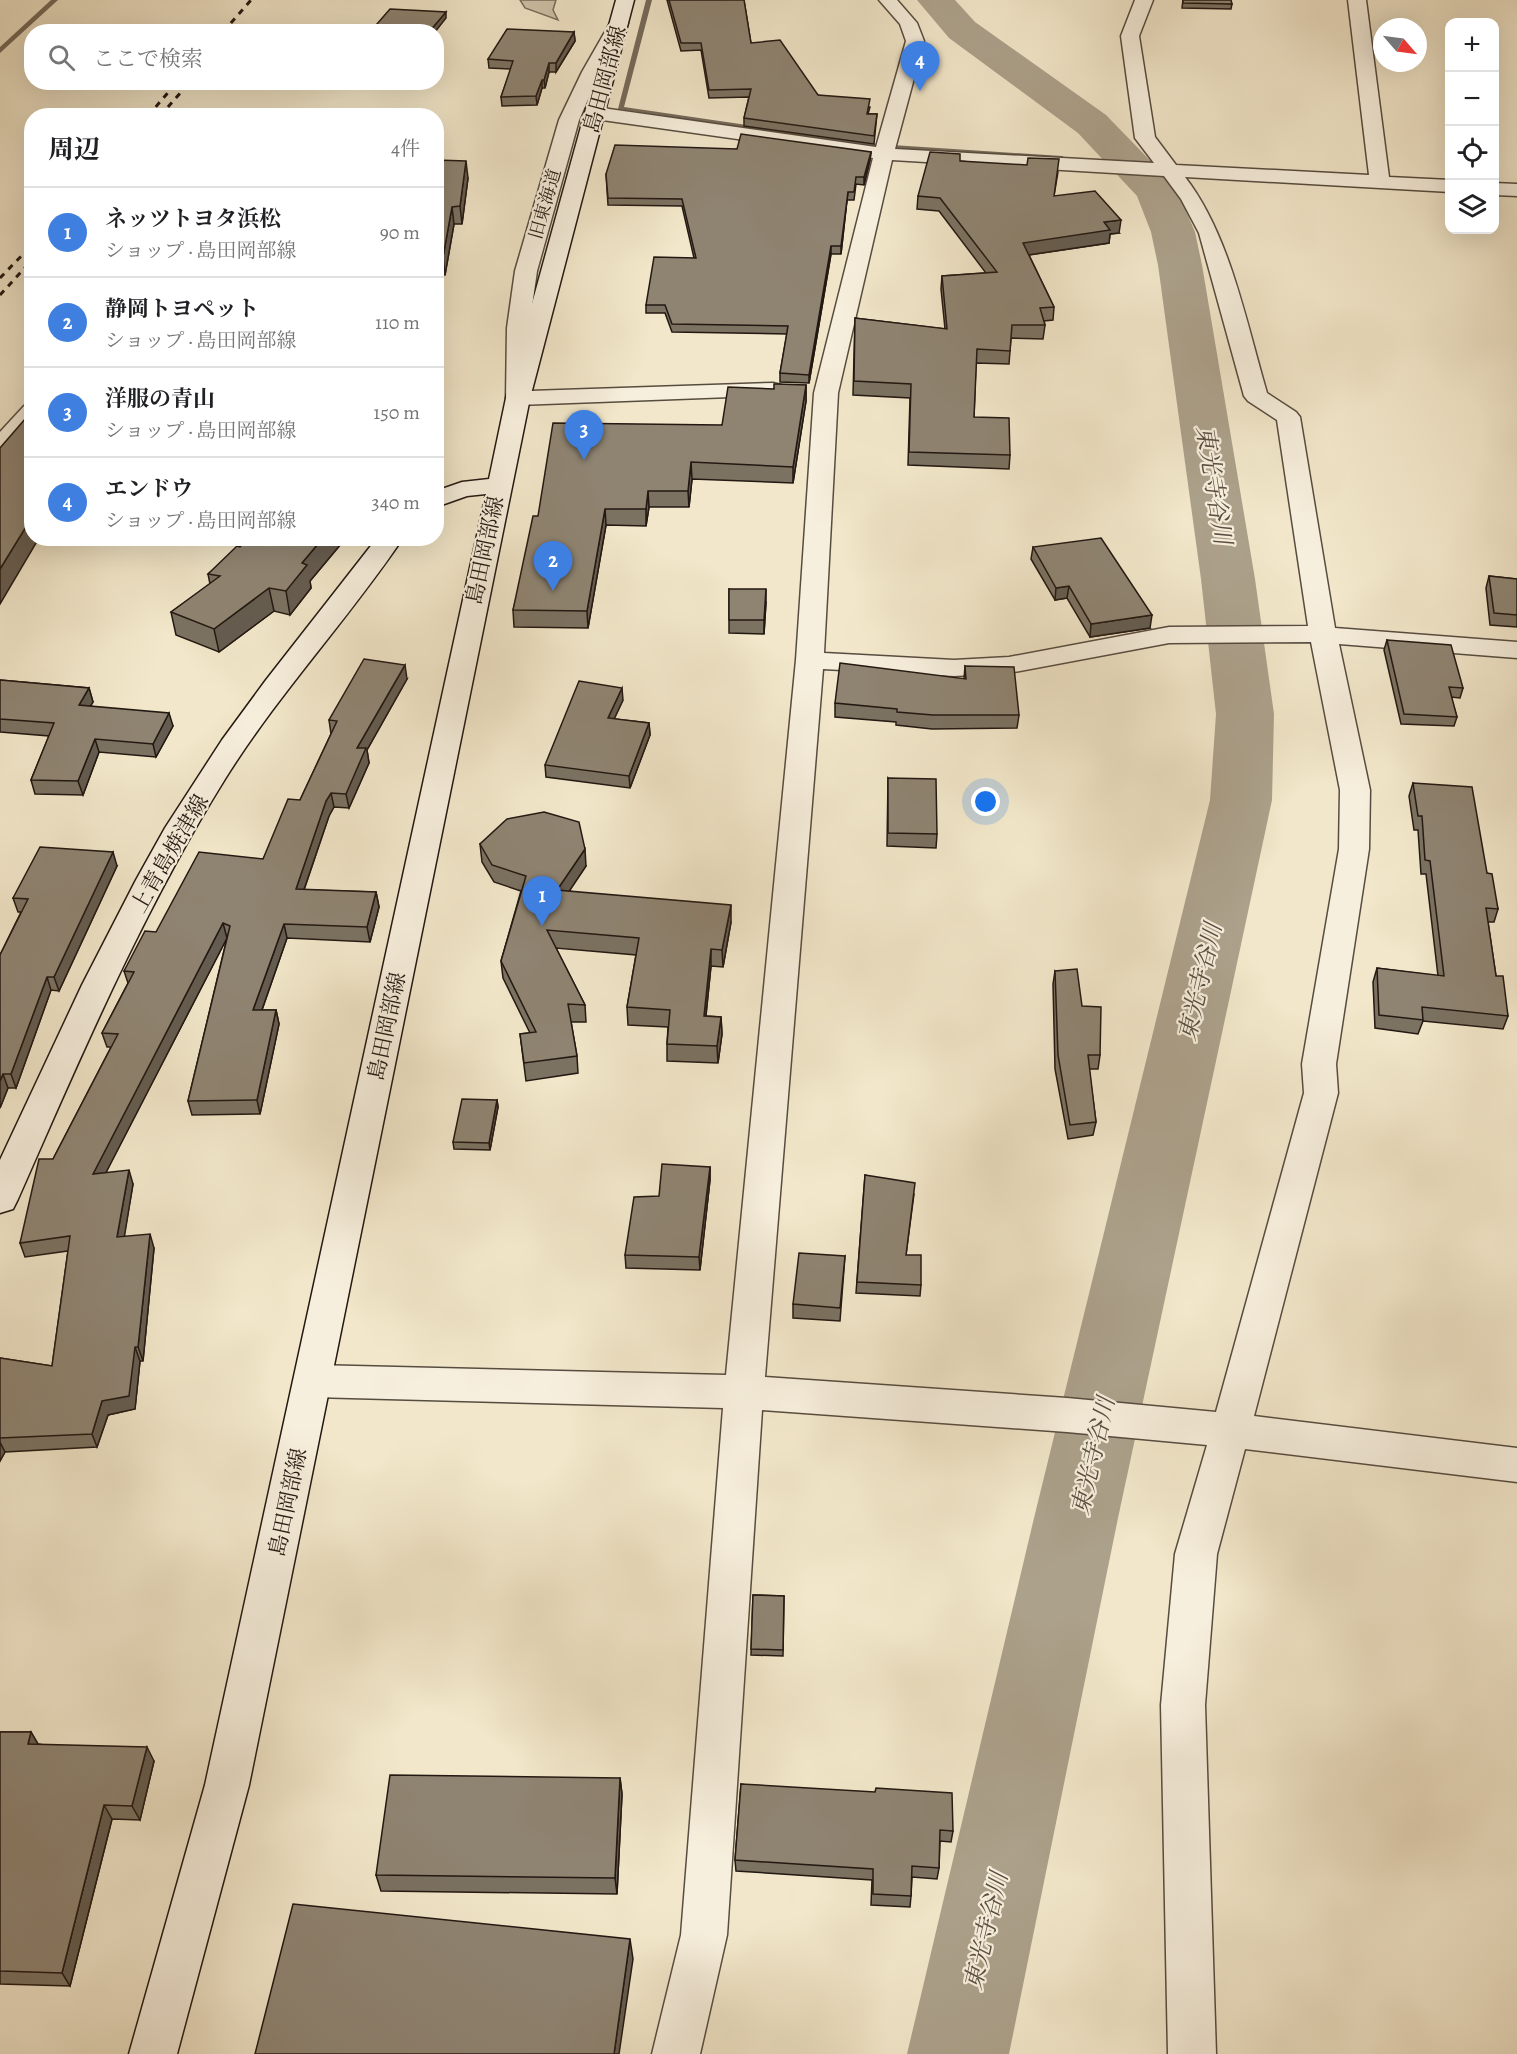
<!DOCTYPE html>
<html lang="ja">
<head>
<meta charset="utf-8">
<style>
	body { margin:0; font-family:Alegreya,"Noto Serif JP",serif; background:#f2f2f2; color:#202124 }
	.controls { position:absolute; right:18px; top:18px; display:grid; overflow:hidden; border-radius:12px; box-shadow:0 6px 24px #0002 }
	.controls button { width:54px; height:54px; display:grid; place-items:center; padding:0; border:0; border-bottom:2px solid #e0e0e0; background:#fff; color:#202124; font:30px sans-serif }
	.compass { position:absolute; left:1373px; top:18px; width:54px; height:54px; border-radius:50%; background:#fff; box-shadow:0 6px 24px #0002; rotate:118deg }
	.you { position:absolute; left:986px; top:802px; width:21px; height:21px; margin:-15px; border:4px solid #fff; border-radius:50%; background:#1a73e8; box-shadow:0 0 0 9px #1a73e833 }
	.badge { display:grid; place-items:center; width:39px; height:39px; border-radius:50%; background:#d93025; color:#fff; font-size:20px; font-weight:700 }
	.pin { position:absolute; translate:-50% -50px; filter:drop-shadow(0 2px 3px #0008) }
	.pin::after { content:''; position:absolute; top:32px; width:21px; height:18px; background:inherit; clip-path:polygon(0 0,100% 0,50% 100%) }
	.list { margin:0; padding:0; list-style:none }
	h2 { display:flex; justify-content:space-between; align-items:center; height:78px; margin:0; padding:0 24px; font-size:26px }
	h2 small { font-size:20px; font-weight:400; color:#757577 }
	.list li { display:grid; grid-template-columns:39px 1fr auto; gap:18px; align-items:center; box-sizing:border-box; height:90px; padding:0 24px; border-top:2px solid #e0e0e0 }
	.list b { display:block; font-size:22px; white-space:nowrap }
	.list p { margin:0; font-size:20px; white-space:nowrap; color:#757577 }
	.list em { font-size:20px; font-style:normal; color:#757577 }
	.icon { flex:none; width:33px; height:33px; fill:none; stroke:currentColor; stroke-width:2; stroke-linecap:round; stroke-linejoin:round }
	.map { position:relative; flex:none; width:1517px; height:2054px; overflow:hidden }
	.search { position:absolute; background:#fff; box-shadow:0 6px 24px #0002; left:24px; top:24px; width:420px; height:66px; display:flex; align-items:center; gap:15px; box-sizing:border-box; padding:0 21px; border-radius:24px; color:#757577; font-size:22px }
	.panel { position:absolute; background:#fff; box-shadow:0 6px 24px #0002; left:24px; top:108px; width:420px; height:438px; border-radius:24px }
	.map>svg:first-child { display:block }
	.green { fill:#cfc4ab; stroke:#796e5e; stroke-width:1.5 }
	.lines { fill:none; stroke-linecap:round; stroke-linejoin:round }
	.stream { fill:#756a5b; fill-rule:evenodd }
	.river { fill:#aca18b; fill-rule:evenodd }
	.minor-casing { stroke:#574c40; stroke-width:3 }
	.secondary-casing { stroke:#231812; stroke-width:3 }
	.minor { fill:#f7efdd; fill-rule:evenodd }
	.secondary { fill:#f7efdd; fill-rule:evenodd }
	.rail { stroke:#231812; stroke-width:3; stroke-dasharray:6 6; stroke-linecap:butt }
	.wall { fill:#7b7262; stroke:#231812; stroke-width:1.5 }
	.shaded-wall { fill:#645c50; stroke:#231812; stroke-width:1.5 }
	.building { fill:#8f8472; stroke:#231812; stroke-width:1.5 }
	.labels { text-anchor:middle; stroke-width:4.5; stroke-linejoin:round; paint-order:stroke }
	.far-street-label { font-size:18px; fill:#231812; stroke:#f7efdd }
	.street-label { font-size:22px; fill:#231812; stroke:#f7efdd }
	.water-label { font-size:24px; font-style:italic; fill:#5a4f42; stroke:#f7efdd }
</style>
</head>
<body>
<div class="map">
<svg width="1517" height="2054" viewBox="0 0 1517 2054">
	<rect width="100%" height="100%" fill="#f2e7ca"/>
	<filter id="stains"><feTurbulence type="fractalNoise" baseFrequency=".00333" numOctaves="4"/><feColorMatrix values="0 0 0 0 .2 0 0 0 0 .09 0 0 0 0 .02 0 0 0 .5 -.17"/></filter>
	<radialGradient id="worn" r=".72"><stop offset=".6" stop-color="#630" stop-opacity="0"/><stop offset="1" stop-color="#630" stop-opacity=".3"/></radialGradient>
	<polygon class="green" points="520,0 556,0 553,10 558,20 525,8"/>
	<g class="lines">
		<g class="stream">
			<polygon points="51,0 58,0 0,53 0,47"/>
			<polygon points="646,0 652,0 624,107 877,144 1062,156 1066,158 1062,160 877,148 618,109"/>
		</g>
		<polygon class="river" points="917,0 955,0 975,22 1106,115 1172,183 1178,192 1195,232 1202,265 1255,579 1274,714 1272,800 1118,1518 1009,2054 907,2054 1034,1518 1210,800 1216,714 1201,579 1158,265 1151,232 1137,196 1078,133 949,38"/>
		<g class="minor-casing">
			<g id="minor">
				<path d="M 879,0 L 897,0 L 917,23 L 924,41 L 895,149 L 1154,163 L 1135,138 L 1121,36 L 1135,0 L 1153,0 L 1139,36 L 1155,137 L 1176,165 L 1369,175 L 1348,0 L 1366,0 L 1389,177 L 1450,180 L 1450,192 L 1185,177 C 1230,235 1246,322 1267,393 L 1296,412 L 1300,417 L 1335,628 L 1517,642 L 1517,658 L 1339,644 L 1370,790 L 1369,849 L 1336,1064 L 1338,1093 L 1254,1416 L 1517,1448 L 1517,1482 L 1245,1449 L 1217,1554 L 1205,1705 L 1216,2054 L 1168,2054 L 1161,1705 L 1175,1554 L 1207,1445 L 1067,1432 L 762,1410 L 727,1935 L 700,2054 L 652,2054 L 681,1935 L 723,1408 L 313,1397 L 299,1392 L 294,1381 L 299,1370 L 313,1365 L 726,1375 L 796,660 L 814,393 L 873,158 L 595,119 L 588,117 L 585,113 L 588,109 L 595,107 L 876,147 L 906,41 L 900,24 ZM 892,160 L 1164,176 L 1181,199 L 1199,233 L 1244,396 L 1248,401 L 1277,420 L 1308,626 L 1169,627 L 1009,657 L 954,660 L 824,653 L 838,393 ZM 1311,642 L 1340,790 L 1339,849 L 1302,1064 L 1304,1093 L 1216,1412 L 1067,1398 L 765,1377 L 823,669 L 954,676 L 1009,673 L 1169,643 Z"/>
				<polygon points="619,18 625,19 628,23 600,72 579,120 537,271 529,328 530,391 773,383 781,385 785,390 781,395 518,405 510,403 506,398 507,328 515,271 559,120 582,72 610,23 613,19"/>
				<polygon points="1494,183 1517,184 1517,196 1494,195"/>
				<polygon points="32,404 32,426 9,452 0,454 0,432 24,406"/>
			</g>
		</g>
		<g class="secondary-casing">
			<g id="secondary">
				<polygon points="616,0 634,0 530,398 249,1785 177,2054 129,2054 205,1785 486,494 467,496 436,507 436,491 462,482 489,479 506,398"/>
				<path d="M 377,538 L 403,538 C 347,621 278,694 225,779 C 142,912 81,1056 18,1199 L 13,1209 L 0,1213 L 0,1160 L 82,985 L 136,880 L 165,828 L 222,740 L 266,680 Z"/>
			</g>
		</g>
		<use href="#minor" class="minor"/>
		<use href="#secondary" class="secondary"/>
		<g class="rail">
			<polyline points="223,32 251,0"/>
			<polyline points="148,116 177,82"/>
			<polyline points="160,116 190,82"/>
			<polyline points="0,278 32,245"/>
			<polyline points="0,295 32,260"/>
		</g>
	</g>
	<g class="wall">
		<polygon points="667,0 744,0 751,43 818,95 870,107 868,114 877,114 874,144 744,126 744,118 749,97 709,98 701,50 681,51"/>
		<polygon points="1183,0 1232,4 1231,9 1182,8"/>
		<polygon points="574,32 575,41 556,72 549,72 545,88 542,88 537,105 502,106 501,97 511,69 489,68 488,59"/>
		<polygon points="737,149 871,152 870,160 864,185 856,184 854,200 847,200 841,254 831,254 809,383 780,382 780,373 787,334 672,332 665,313 646,313 646,305 694,258 682,206 608,205 606,174"/>
		<polygon points="436,160 468,178 462,224 454,224 445,275 436,275"/>
		<polygon points="960,161 1058,172 1054,196 1119,233 1110,234 1109,243 1029,255 1054,307 1053,320 1044,321 1045,325 1043,339 1011,338 1009,364 976,363 974,417 1010,455 1009,469 908,465 910,398 853,395 855,318 945,329 941,289 942,276 986,273 939,211 917,209 918,196"/>
		<polygon points="806,385 806,401 793,483 692,479 689,507 649,507 646,526 606,525 588,628 514,627 513,610 538,516 722,425 774,389"/>
		<polygon points="248,538 346,538 310,581 311,588 290,615 274,611 219,652 176,635 171,612 210,584 208,574 240,547"/>
		<polygon points="1033,547 1150,628 1090,637 1067,598 1055,600 1031,559"/>
		<polygon points="1489,576 1517,579 1517,627 1490,625 1486,588"/>
		<polygon points="729,589 766,602 764,634 729,633"/>
		<polygon points="1387,640 1463,688 1460,698 1451,697 1457,717 1454,726 1401,724 1384,650"/>
		<polygon points="965,666 1019,715 1017,728 932,729 896,725 896,722 835,717 835,703 964,679"/>
		<polygon points="407,679 367,750 369,763 349,808 334,807 329,816 304,890 376,892 379,907 370,942 287,938 262,1010 276,1010 279,1024 260,1114 192,1115 188,1101 227,938 106,1172 133,1184 124,1236 154,1248 143,1361 140,1361 135,1409 108,1415 97,1447 5,1452 0,1461 0,1358 52,1366 68,1251 25,1257 20,1243 53,1159 111,1047 107,1047 102,1033 128,983 124,971 156,932 263,859 300,800 331,734 329,720"/>
		<polygon points="0,680 89,688 93,702 90,706 173,726 156,757 99,752 83,795 35,794 31,780 49,736 0,732"/>
		<polygon points="623,700 614,719 649,723 650,735 630,788 546,777 545,765"/>
		<polygon points="888,778 937,834 936,848 887,846"/>
		<polygon points="1413,783 1487,873 1498,909 1494,922 1488,922 1496,976 1508,1016 1503,1029 1423,1021 1418,1034 1375,1028 1373,982 1377,968 1438,976 1426,874 1421,874 1418,830 1414,830 1409,796"/>
		<polygon points="480,844 586,866 569,891 731,922 723,967 711,966 706,1016 721,1017 722,1034 718,1063 667,1061 667,1044 668,1027 628,1025 627,1007 636,955 556,948 585,1005 586,1022 571,1022 577,1056 578,1073 526,1081 520,1034 530,1033 503,978 501,961 521,891 494,882 482,862"/>
		<polygon points="117,866 59,991 51,990 16,1088 8,1088 0,1108 0,955 21,912 18,912 13,898"/>
		<polygon points="1055,971 1082,1006 1100,1055 1098,1069 1089,1069 1096,1122 1093,1135 1068,1139 1055,1069 1053,984"/>
		<polygon points="497,1100 498,1107 490,1150 454,1149 453,1142"/>
		<polygon points="710,1167 710,1180 700,1270 626,1268 625,1255 659,1196"/>
		<polygon points="865,1175 914,1194 906,1255 921,1285 920,1296 856,1293"/>
		<polygon points="845,1256 840,1321 793,1318 793,1304"/>
		<polygon points="753,1595 784,1596 783,1656 751,1655"/>
		<polygon points="0,1732 31,1732 38,1744 154,1761 140,1820 112,1819 70,1986 0,1984"/>
		<polygon points="620,1778 622,1794 617,1894 381,1891 376,1875"/>
		<polygon points="741,1784 953,1831 951,1842 940,1841 939,1868 937,1879 912,1877 911,1896 910,1907 871,1905 872,1880 736,1871 735,1860"/>
	</g>
	<g class="shaded-wall">
		<polygon points="446,12 446,18 435,32 429,32"/>
		<polygon points="574,32 575,41 556,72 556,63"/>
		<polygon points="549,63 549,72 545,88 544,80"/>
		<polygon points="542,80 542,88 537,105 536,96"/>
		<polygon points="871,152 870,160 864,185 864,177"/>
		<polygon points="466,161 468,178 462,224 460,206"/>
		<polygon points="848,192 847,200 841,254 841,246"/>
		<polygon points="452,207 454,224 445,275 443,257"/>
		<polygon points="1121,220 1119,233 1110,234 1109,243 1021,256 1023,243 1104,222"/>
		<polygon points="831,246 831,254 809,383 809,375"/>
		<polygon points="806,385 806,401 793,483 793,467"/>
		<polygon points="691,462 692,479 689,507 688,491"/>
		<polygon points="648,491 649,507 646,526 646,509"/>
		<polygon points="605,509 606,525 588,628 587,611"/>
		<polygon points="32,517 32,538 39,538 0,604 0,569"/>
		<polygon points="323,538 346,538 310,581 311,588 290,615 286,591 302,563"/>
		<polygon points="1069,586 1067,598 1055,600 1056,588"/>
		<polygon points="269,588 274,611 219,652 214,629"/>
		<polygon points="766,589 766,602 764,634 764,620"/>
		<polygon points="1152,615 1150,628 1090,637 1091,624"/>
		<polygon points="405,665 407,679 367,750 369,763 349,808 346,794 357,748"/>
		<polygon points="89,688 93,702 83,719 79,705"/>
		<polygon points="622,688 623,700 609,730 608,718"/>
		<polygon points="169,713 173,726 156,757 153,744"/>
		<polygon points="649,723 650,735 630,788 629,776"/>
		<polygon points="95,739 99,752 83,795 78,781"/>
		<polygon points="331,793 334,807 329,816 299,904 296,889 326,801"/>
		<polygon points="585,849 586,866 558,908 557,890"/>
		<polygon points="113,852 117,866 59,991 54,977"/>
		<polygon points="376,892 379,907 370,942 367,927"/>
		<polygon points="731,905 731,922 723,967 722,950"/>
		<polygon points="223,923 227,938 98,1188 93,1174"/>
		<polygon points="284,924 287,938 257,1024 253,1010"/>
		<polygon points="711,949 711,966 704,1033 704,1016"/>
		<polygon points="47,977 51,990 16,1088 11,1074"/>
		<polygon points="276,1010 279,1024 260,1114 257,1100"/>
		<polygon points="721,1017 722,1034 718,1063 717,1046"/>
		<polygon points="3,1074 8,1088 0,1108 0,1081"/>
		<polygon points="497,1100 498,1107 490,1150 489,1143"/>
		<polygon points="710,1167 710,1180 700,1270 699,1257"/>
		<polygon points="129,1170 133,1184 122,1251 117,1237"/>
		<polygon points="150,1234 154,1248 143,1361 138,1347"/>
		<polygon points="135,1347 140,1361 135,1409 108,1415 97,1447 92,1434 102,1401"/>
		<polygon points="0,1442 5,1452 0,1461"/>
		<polygon points="31,1732 39,1746 28,1744"/>
		<polygon points="147,1747 154,1761 140,1820 132,1806"/>
		<polygon points="620,1778 622,1794 617,1894 615,1878"/>
		<polygon points="104,1805 112,1819 70,1986 62,1973"/>
		<polygon points="630,1939 633,1959 619,2054 614,2054"/>
	</g>
	<g class="building">
		<polygon points="669,0 744,0 751,43 780,40 818,95 870,99 867,114 877,114 874,136 744,118 751,89 709,90 701,43 681,43"/>
		<polygon points="1183,0 1231,0 1232,4 1183,3"/>
		<polygon points="390,9 446,12 429,32 370,32"/>
		<polygon points="507,29 574,32 556,63 549,63 544,80 542,80 536,96 501,97 513,61 488,59"/>
		<polygon points="741,134 871,152 864,177 856,177 854,192 848,192 841,246 831,246 809,375 780,373 788,326 672,324 665,305 646,305 654,257 696,258 682,199 608,198 606,174 615,145 737,149"/>
		<polygon points="930,152 960,154 960,161 1027,165 1028,158 1059,159 1054,196 1095,191 1121,220 1104,222 1110,230 1023,243 1054,307 1040,308 1045,325 1012,325 1010,351 977,349 974,417 1009,418 1010,455 909,452 911,384 854,381 855,318 947,329 942,276 997,272 940,198 918,196"/>
		<polygon points="436,160 466,161 460,206 452,207 443,257 436,257"/>
		<polygon points="774,384 777,384 806,385 793,467 691,462 688,491 648,491 646,509 605,509 587,611 513,610 533,516 538,516 553,423 722,425 728,387 774,389"/>
		<polygon points="32,411 32,517 0,569 0,448"/>
		<polygon points="248,538 323,538 302,563 307,565 286,591 269,588 214,629 171,612 220,576 208,574 237,546 240,547"/>
		<polygon points="1101,538 1152,615 1091,624 1069,586 1056,588 1033,547"/>
		<polygon points="1489,576 1517,579 1517,615 1494,613"/>
		<polygon points="729,589 766,589 764,620 729,620"/>
		<polygon points="1387,640 1451,645 1463,688 1449,687 1457,717 1404,714"/>
		<polygon points="364,659 405,665 357,748 366,748 346,794 331,793 326,801 296,889 376,892 367,927 284,924 253,1010 276,1010 257,1100 188,1101 230,926 223,923 93,1174 129,1170 117,1237 150,1234 138,1347 135,1347 129,1396 102,1401 92,1434 0,1438 0,1358 52,1366 70,1236 20,1243 39,1159 53,1159 118,1034 102,1033 134,972 124,971 145,931 156,932 199,852 263,859 288,799 300,800 337,721 329,720"/>
		<polygon points="840,663 966,679 965,666 1014,667 1019,715 933,715 897,712 897,709 835,703"/>
		<polygon points="0,680 89,688 79,705 169,713 153,744 95,739 78,781 31,780 54,723 0,719"/>
		<polygon points="579,681 622,688 608,718 649,723 629,776 545,765"/>
		<polygon points="888,778 936,779 937,834 888,833"/>
		<polygon points="1413,783 1472,787 1487,873 1492,874 1498,909 1486,908 1496,976 1503,976 1508,1016 1422,1007 1423,1020 1379,1015 1377,968 1444,976 1430,861 1425,860 1422,816 1418,816"/>
		<polygon points="544,812 579,822 585,849 557,890 731,905 722,950 711,949 704,1016 721,1017 717,1046 667,1044 670,1010 627,1007 639,938 547,930 585,1005 568,1004 577,1056 524,1063 520,1034 536,1032 501,961 526,876 492,865 480,844 507,819"/>
		<polygon points="40,847 113,852 54,977 47,977 11,1074 3,1074 0,1081 0,955 28,899 13,898"/>
		<polygon points="1077,969 1082,1006 1101,1007 1100,1055 1088,1055 1096,1122 1070,1125 1058,1055 1055,971"/>
		<polygon points="462,1099 497,1100 489,1143 453,1142"/>
		<polygon points="662,1164 710,1167 699,1257 625,1255 634,1197 659,1196"/>
		<polygon points="865,1175 915,1183 906,1255 921,1255 921,1285 857,1282"/>
		<polygon points="799,1253 845,1256 840,1308 793,1304"/>
		<polygon points="753,1595 784,1596 783,1650 751,1649"/>
		<polygon points="0,1732 31,1732 28,1744 147,1747 132,1806 104,1805 62,1973 0,1971"/>
		<polygon points="390,1775 620,1778 615,1878 376,1875"/>
		<polygon points="741,1784 875,1792 876,1788 952,1793 953,1831 940,1830 939,1868 912,1866 911,1896 873,1894 873,1869 735,1860"/>
		<polygon points="293,1904 630,1939 614,2054 255,2054"/>
	</g>
	<g class="labels">
		<g class="far-street-label">
			<text transform="translate(545 204) rotate(-74)" y="6">旧東海道</text>
		</g>
		<g class="street-label">
			<text transform="translate(604 79) rotate(-75)" y="8">島田岡部線</text>
			<text transform="translate(484 550) rotate(-78)" y="8">島田岡部線</text>
			<text transform="translate(169 853) rotate(-60)" y="8">上青島焼津線</text>
			<text transform="translate(386 1026) rotate(-78)" y="8">島田岡部線</text>
			<text transform="translate(287 1502) rotate(-78)" y="8">島田岡部線</text>
		</g>
		<g class="water-label">
			<text transform="translate(1214 485) rotate(81)" y="8">東光寺谷川</text>
			<text transform="translate(1200 982) rotate(-77)" y="8">東光寺谷川</text>
			<text transform="translate(1093 1456) rotate(-77)" y="8">東光寺谷川</text>
			<text transform="translate(986 1931) rotate(-77)" y="8">東光寺谷川</text>
		</g>
	</g>
	<rect width="100%" height="100%" filter="url(#stains)"/>
	<rect width="100%" height="100%" fill="url(#worn)"/>
</svg>
<div class="controls">
<button>+</button>
<button>−</button>
<button><svg class="icon" aria-label="locate" viewBox="0 0 24 24"><circle cx="12" cy="12" r="6"/><path d="M12 2v4M12 18v4M2 12h4M18 12h4"/></svg></button>
<button><svg class="icon" aria-label="layers" viewBox="0 0 24 24"><path d="M12 4l9 5-9 5-9-5zM3 14l9 5 9-5"/></svg></button>
</div>
<svg class="compass" viewBox="-18 -18 36 36"><path d="M0-13l5 13h-10z" fill="#e53935"/><path d="M0 13l5-13h-10z" fill="#757577"/></svg>
<div class="you"></div>
<div class="pin badge" style="left:542px;top:926px;background:#3f7fe0">1</div>
<div class="pin badge" style="left:553px;top:591px;background:#3f7fe0">2</div>
<div class="pin badge" style="left:584px;top:460px;background:#3f7fe0">3</div>
<div class="pin badge" style="left:920px;top:91px;background:#3f7fe0">4</div>
<div class="search"><svg class="icon" aria-label="search" viewBox="0 0 24 24"><circle cx="10" cy="10" r="6"/><path d="M15 15l6 6"/></svg>ここで検索</div>
<section class="panel">
<h2>周辺<small>4件</small></h2>
<ul class="list">
<li><span class="badge" style="background:#3f7fe0">1</span><div><b>ネッツトヨタ浜松</b><p>ショップ · 島田岡部線</p></div><em>90 m</em></li>
<li><span class="badge" style="background:#3f7fe0">2</span><div><b>静岡トヨペット</b><p>ショップ · 島田岡部線</p></div><em>110 m</em></li>
<li><span class="badge" style="background:#3f7fe0">3</span><div><b>洋服の青山</b><p>ショップ · 島田岡部線</p></div><em>150 m</em></li>
<li><span class="badge" style="background:#3f7fe0">4</span><div><b>エンドウ</b><p>ショップ · 島田岡部線</p></div><em>340 m</em></li>
</ul>
</section>
</div>
</body>
</html>
